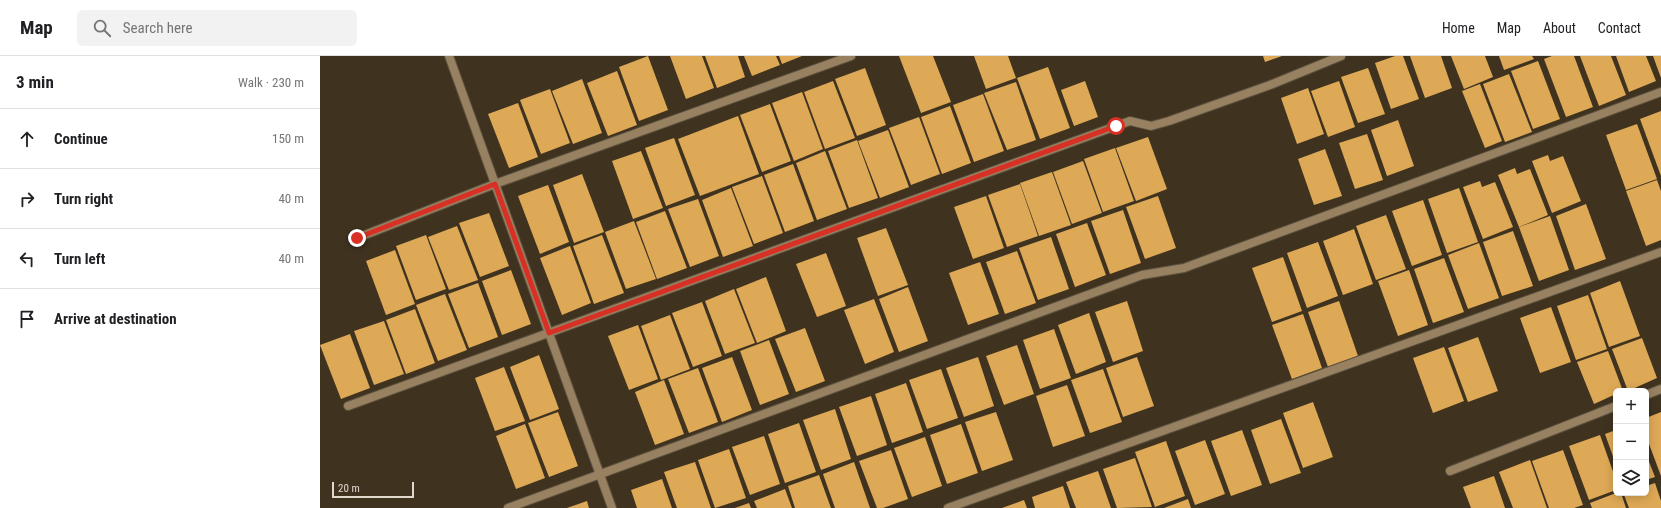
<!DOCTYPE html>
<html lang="en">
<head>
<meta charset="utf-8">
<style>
	body { margin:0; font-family:"Roboto Condensed",sans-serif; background:#f2f2f2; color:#202124 }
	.controls { position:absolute; right:12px; bottom:12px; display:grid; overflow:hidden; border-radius:6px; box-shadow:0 2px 10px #0003 }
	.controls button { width:36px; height:36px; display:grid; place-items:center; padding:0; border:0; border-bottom:1px solid #e0e0e0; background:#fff; color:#202124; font:20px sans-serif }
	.scale { position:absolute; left:12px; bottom:10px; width:82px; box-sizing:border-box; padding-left:4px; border:2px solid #e0d8cd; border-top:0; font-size:11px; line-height:14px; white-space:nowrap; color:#e0d8cd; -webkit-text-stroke:3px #3f3320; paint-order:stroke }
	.stop { position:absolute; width:12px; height:12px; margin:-9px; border:3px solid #d93025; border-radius:50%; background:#fff }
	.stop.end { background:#d93025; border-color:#fff; box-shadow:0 1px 4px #0008 }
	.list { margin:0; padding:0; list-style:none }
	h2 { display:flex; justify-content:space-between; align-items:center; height:52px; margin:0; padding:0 16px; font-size:17px }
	h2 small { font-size:13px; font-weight:400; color:#757577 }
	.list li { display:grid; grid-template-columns:26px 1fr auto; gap:12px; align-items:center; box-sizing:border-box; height:60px; padding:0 16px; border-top:1px solid #e0e0e0 }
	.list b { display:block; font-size:15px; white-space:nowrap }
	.list em { font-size:13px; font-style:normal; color:#757577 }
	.icon { flex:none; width:22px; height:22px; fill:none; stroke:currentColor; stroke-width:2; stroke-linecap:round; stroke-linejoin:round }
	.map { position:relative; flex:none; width:1341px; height:452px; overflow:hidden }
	header { display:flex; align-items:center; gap:24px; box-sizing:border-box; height:56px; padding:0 20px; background:#fff; border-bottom:1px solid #e0e0e0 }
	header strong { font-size:19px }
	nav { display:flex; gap:22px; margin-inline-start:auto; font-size:14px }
	.search { width:280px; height:36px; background:#f2f2f2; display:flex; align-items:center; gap:10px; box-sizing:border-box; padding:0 14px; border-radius:6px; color:#757577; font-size:15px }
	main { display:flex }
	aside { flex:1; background:#fff }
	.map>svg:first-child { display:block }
	.building { fill:#dea956 }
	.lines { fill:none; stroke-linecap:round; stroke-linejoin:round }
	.street-casing { stroke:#5c513f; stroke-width:10 }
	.street { stroke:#978161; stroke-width:8 }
	.route { stroke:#d93025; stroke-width:5 }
</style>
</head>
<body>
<header>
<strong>Map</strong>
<div class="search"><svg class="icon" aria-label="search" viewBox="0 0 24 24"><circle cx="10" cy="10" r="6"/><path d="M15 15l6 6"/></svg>Search here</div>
<nav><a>Home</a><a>Map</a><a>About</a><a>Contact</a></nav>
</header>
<main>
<aside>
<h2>3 min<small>Walk · 230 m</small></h2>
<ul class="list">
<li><svg class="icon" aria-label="ahead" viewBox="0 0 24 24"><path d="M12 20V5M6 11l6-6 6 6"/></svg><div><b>Continue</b></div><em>150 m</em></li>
<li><svg class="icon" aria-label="right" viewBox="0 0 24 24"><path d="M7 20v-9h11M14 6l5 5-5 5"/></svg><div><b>Turn right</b></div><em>40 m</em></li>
<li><svg class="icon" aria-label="left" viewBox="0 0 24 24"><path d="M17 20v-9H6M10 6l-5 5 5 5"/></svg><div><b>Turn left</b></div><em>40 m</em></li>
<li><svg class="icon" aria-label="arrive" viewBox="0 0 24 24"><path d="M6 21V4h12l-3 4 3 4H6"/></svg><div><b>Arrive at destination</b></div></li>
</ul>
</aside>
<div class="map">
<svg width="1341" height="452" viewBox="0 0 1341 452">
	<rect width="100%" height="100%" fill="#3f3320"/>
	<g class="building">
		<polygon points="328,0 348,54 319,65 299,11"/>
		<polygon points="350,0 382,0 394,32 366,43"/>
		<polygon points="385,0 418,0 425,21 397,32"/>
		<polygon points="424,0 456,0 460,9 432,20"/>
		<polygon points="459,0 482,0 462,8"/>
		<polygon points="579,0 613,0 631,46 601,57"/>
		<polygon points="654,0 688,0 696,22 666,33"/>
		<polygon points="943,0 962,0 945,6"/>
		<polygon points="1075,0 1083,0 1099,43 1071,53 1055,7"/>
		<polygon points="1090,0 1121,0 1132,32 1105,42"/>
		<polygon points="1131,0 1165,0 1173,21 1144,33"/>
		<polygon points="1179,0 1212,0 1214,3 1184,14"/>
		<polygon points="1232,0 1254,0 1273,51 1246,61 1224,3"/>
		<polygon points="1260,0 1291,0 1306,39 1279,50"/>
		<polygon points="1296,0 1326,0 1336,25 1309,36"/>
		<polygon points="1333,0 1341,0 1341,22"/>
		<polygon points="1218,5 1240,63 1213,73 1191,15"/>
		<polygon points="728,11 750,72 720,83 697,22"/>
		<polygon points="545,12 566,69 537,80 515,23"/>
		<polygon points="1048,12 1065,58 1038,67 1021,21"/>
		<polygon points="297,15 317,69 288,80 267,27"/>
		<polygon points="1189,18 1212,76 1185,86 1163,28"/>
		<polygon points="262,23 282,77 253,88 232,35"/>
		<polygon points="513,25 535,82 505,93 484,36"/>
		<polygon points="765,25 778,61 754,70 741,34"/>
		<polygon points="1019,25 1035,71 1008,81 991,35"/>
		<polygon points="696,26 716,84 687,94 664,37"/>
		<polygon points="1160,28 1182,85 1165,92 1142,35"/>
		<polygon points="988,32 1004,78 977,88 961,42"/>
		<polygon points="230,33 250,87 221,98 200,44"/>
		<polygon points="482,36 503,93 474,105 452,47"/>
		<polygon points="663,38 684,95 654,106 633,49"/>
		<polygon points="198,47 218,101 189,112 168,58"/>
		<polygon points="450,48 471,105 442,116 420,59"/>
		<polygon points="630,50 651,107 622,118 601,61"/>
		<polygon points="1341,55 1341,120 1320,63"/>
		<polygon points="418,60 439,118 380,140 358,83"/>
		<polygon points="599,61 620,118 591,129 569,72"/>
		<polygon points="1078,64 1094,110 1067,120 1051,74"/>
		<polygon points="1317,68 1337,123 1306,134 1286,79"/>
		<polygon points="568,74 589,131 560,142 538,85"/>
		<polygon points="1047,78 1063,124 1035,133 1019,87"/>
		<polygon points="828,81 847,133 816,145 796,92"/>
		<polygon points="354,82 375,139 346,150 325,92"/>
		<polygon points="537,84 558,142 529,152 508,95"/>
		<polygon points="795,92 814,145 783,156 764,103"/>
		<polygon points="1005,93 1022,140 994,149 978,103"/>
		<polygon points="321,95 343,152 313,163 292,105"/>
		<polygon points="505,95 527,153 497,164 476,107"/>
		<polygon points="1228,99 1230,105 1243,100 1261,145 1232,157 1212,105"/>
		<polygon points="763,105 782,157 752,168 733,116"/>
		<polygon points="473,108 494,165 465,176 444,119"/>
		<polygon points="1195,112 1197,118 1210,113 1228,159 1199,171 1178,119"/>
		<polygon points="732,116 751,169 719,180 700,127"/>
		<polygon points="262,118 284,176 254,187 233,129"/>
		<polygon points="442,120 463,177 434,188 412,131"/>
		<polygon points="1337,124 1341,135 1341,184 1326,190 1306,135"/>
		<polygon points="1160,125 1162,131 1175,126 1193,171 1163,183 1143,131"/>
		<polygon points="700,128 718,180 687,191 668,139"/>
		<polygon points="228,129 249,186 220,198 198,140"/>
		<polygon points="411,132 433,190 403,201 382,144"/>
		<polygon points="1139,132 1158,186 1127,197 1108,143"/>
		<polygon points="666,140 684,192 653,203 634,151"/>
		<polygon points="838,140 856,192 825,203 806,151"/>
		<polygon points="378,143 399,200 370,211 348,153"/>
		<polygon points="1103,144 1122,199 1092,210 1072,155"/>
		<polygon points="1266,148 1286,203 1255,214 1236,160"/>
		<polygon points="803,154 821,207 790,218 771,165"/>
		<polygon points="345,155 367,212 337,223 316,166"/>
		<polygon points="169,157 189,210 160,221 139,167"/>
		<polygon points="1066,159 1086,213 1056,224 1036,170"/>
		<polygon points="1230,160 1249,214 1219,225 1199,171"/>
		<polygon points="314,165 336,223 306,233 285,176"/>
		<polygon points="767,167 786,219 755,231 736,178"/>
		<polygon points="137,170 158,224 129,234 108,181"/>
		<polygon points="566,172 588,229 558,240 537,182"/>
		<polygon points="1034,173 1053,228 1023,239 1003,185"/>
		<polygon points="1193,175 1213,230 1182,240 1163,186"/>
		<polygon points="106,179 126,233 96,244 76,190"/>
		<polygon points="282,179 304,237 274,248 253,190"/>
		<polygon points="731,181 749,233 718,244 699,192"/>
		<polygon points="998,186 1018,240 987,252 967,197"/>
		<polygon points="1159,187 1179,242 1148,253 1128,199"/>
		<polygon points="250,190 271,247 242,259 220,202"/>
		<polygon points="75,194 95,248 66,259 46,205"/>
		<polygon points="697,195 716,247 685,258 666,206"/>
		<polygon points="506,197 526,250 497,261 476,208"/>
		<polygon points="963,201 982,255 952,266 932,212"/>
		<polygon points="1124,202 1144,256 1113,267 1094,213"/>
		<polygon points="660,206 679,258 648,269 629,217"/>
		<polygon points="191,214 211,268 182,279 162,225"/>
		<polygon points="1089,214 1108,269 1078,280 1058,225"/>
		<polygon points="446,221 466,275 437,287 416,233"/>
		<polygon points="1300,225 1320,280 1289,291 1270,237"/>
		<polygon points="158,227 178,281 149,292 128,238"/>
		<polygon points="588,231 608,285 579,296 559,243"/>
		<polygon points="414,233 435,287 405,298 385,245"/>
		<polygon points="125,238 147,294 118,305 96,249"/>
		<polygon points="1268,239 1287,293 1256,304 1237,250"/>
		<polygon points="554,243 574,296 545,308 524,254"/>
		<polygon points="807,245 823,295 793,306 775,256"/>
		<polygon points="1019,245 1038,300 1008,311 988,256"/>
		<polygon points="382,246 402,300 373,311 352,257"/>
		<polygon points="1231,251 1251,306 1220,317 1200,262"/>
		<polygon points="95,253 115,307 86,318 66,264"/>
		<polygon points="769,257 786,306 756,318 738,269"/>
		<polygon points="983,258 1002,312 972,323 952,269"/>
		<polygon points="350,259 370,313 341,324 321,270"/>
		<polygon points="64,265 84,318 54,329 34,275"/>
		<polygon points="318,269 338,323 309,334 288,280"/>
		<polygon points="485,272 505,325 476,336 455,283"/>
		<polygon points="734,273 751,322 720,333 703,284"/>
		<polygon points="30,278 50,332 21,343 0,289"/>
		<polygon points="1158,281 1178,335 1148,346 1128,292"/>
		<polygon points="1322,282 1337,322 1308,335 1292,293"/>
		<polygon points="449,284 469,338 440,349 420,295"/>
		<polygon points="697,289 714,338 684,349 666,300"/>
		<polygon points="1124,291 1144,345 1113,357 1093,302"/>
		<polygon points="1288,295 1303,335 1296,335 1296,338 1274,348 1257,306"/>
		<polygon points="219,299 239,353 210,364 190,311"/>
		<polygon points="412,301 432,354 402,366 382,312"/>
		<polygon points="658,301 674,350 644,361 626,312"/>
		<polygon points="817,301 834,350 803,361 786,312"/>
		<polygon points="184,311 205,365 175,375 155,322"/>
		<polygon points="378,312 398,366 369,377 348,323"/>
		<polygon points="621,313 638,362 607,373 589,324"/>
		<polygon points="783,313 802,366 770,377 751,324"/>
		<polygon points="344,324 364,378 335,389 315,336"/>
		<polygon points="586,327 603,376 572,387 555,338"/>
		<polygon points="747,329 765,380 733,391 716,340"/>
		<polygon points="551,340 567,389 537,400 519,351"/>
		<polygon points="993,346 1013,401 983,412 963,357"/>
		<polygon points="515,353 531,403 501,414 483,364"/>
		<polygon points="238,356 258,410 229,421 208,367"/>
		<polygon points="676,356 693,404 662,415 645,366"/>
		<polygon points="1341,356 1341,420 1326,380 1326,362"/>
		<polygon points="961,363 981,417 950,428 931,374"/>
		<polygon points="479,367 496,416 465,427 448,378"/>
		<polygon points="205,368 225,422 196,433 176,380"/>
		<polygon points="641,368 658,417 627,428 610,379"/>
		<polygon points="922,374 942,429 911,440 891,385"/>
		<polygon points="1296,374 1296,409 1285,378"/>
		<polygon points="1280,379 1296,424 1296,434 1269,444 1249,390"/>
		<polygon points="444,380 460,428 430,439 412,391"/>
		<polygon points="605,381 622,430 592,441 574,392"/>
		<polygon points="885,384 905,438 875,449 855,395"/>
		<polygon points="846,385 865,440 835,451 815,396"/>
		<polygon points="409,393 426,442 395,452 378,404"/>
		<polygon points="571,394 588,443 563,452 557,452 539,405"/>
		<polygon points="1243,394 1263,449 1254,452 1229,452 1212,405"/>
		<polygon points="1326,398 1335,421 1326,424"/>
		<polygon points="815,402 832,451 797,452 783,413"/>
		<polygon points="1210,404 1227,452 1193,452 1179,416"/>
		<polygon points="375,406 391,452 357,452 344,416"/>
		<polygon points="534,406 550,452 515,452 503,418"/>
		<polygon points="778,415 791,452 756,452 746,426"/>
		<polygon points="499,419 511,452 475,452 468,430"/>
		<polygon points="1174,420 1185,452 1151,452 1143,431"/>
		<polygon points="342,423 352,452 317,452 311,434"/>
		<polygon points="1335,427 1341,445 1341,452 1309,452 1304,439 1326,437 1326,430"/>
		<polygon points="743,430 750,452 715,452 712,441"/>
		<polygon points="465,433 472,452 437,452 434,445"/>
		<polygon points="1296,437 1301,437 1306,452 1272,452 1270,447"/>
		<polygon points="868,443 871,452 844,452"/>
		<polygon points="704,444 707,452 682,452"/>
		<polygon points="267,445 269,452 247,452"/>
		<polygon points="429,447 431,452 415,452"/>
	</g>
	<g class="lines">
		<g class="street-casing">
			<g id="street">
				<polyline points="129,0 292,452"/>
				<polyline points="37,182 175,128 531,0"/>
				<polyline points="1326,339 1341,333"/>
				<polyline points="28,350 810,65 831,70 849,65 950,29 1021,0"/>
				<polyline points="1130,415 1296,350"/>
				<polyline points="188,452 822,219 864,212 1341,36"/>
				<polyline points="628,452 1341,196"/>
			</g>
		</g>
		<use href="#street" class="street"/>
	</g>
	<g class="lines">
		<polyline class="route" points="37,182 175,128 229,277 796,70"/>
	</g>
</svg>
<div class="controls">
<button>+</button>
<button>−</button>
<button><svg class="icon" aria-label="layers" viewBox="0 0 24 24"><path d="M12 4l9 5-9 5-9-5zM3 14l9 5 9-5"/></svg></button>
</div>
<div class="scale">20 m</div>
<div class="stop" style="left:796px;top:70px"></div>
<div class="stop end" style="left:37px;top:182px"></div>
</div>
</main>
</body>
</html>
